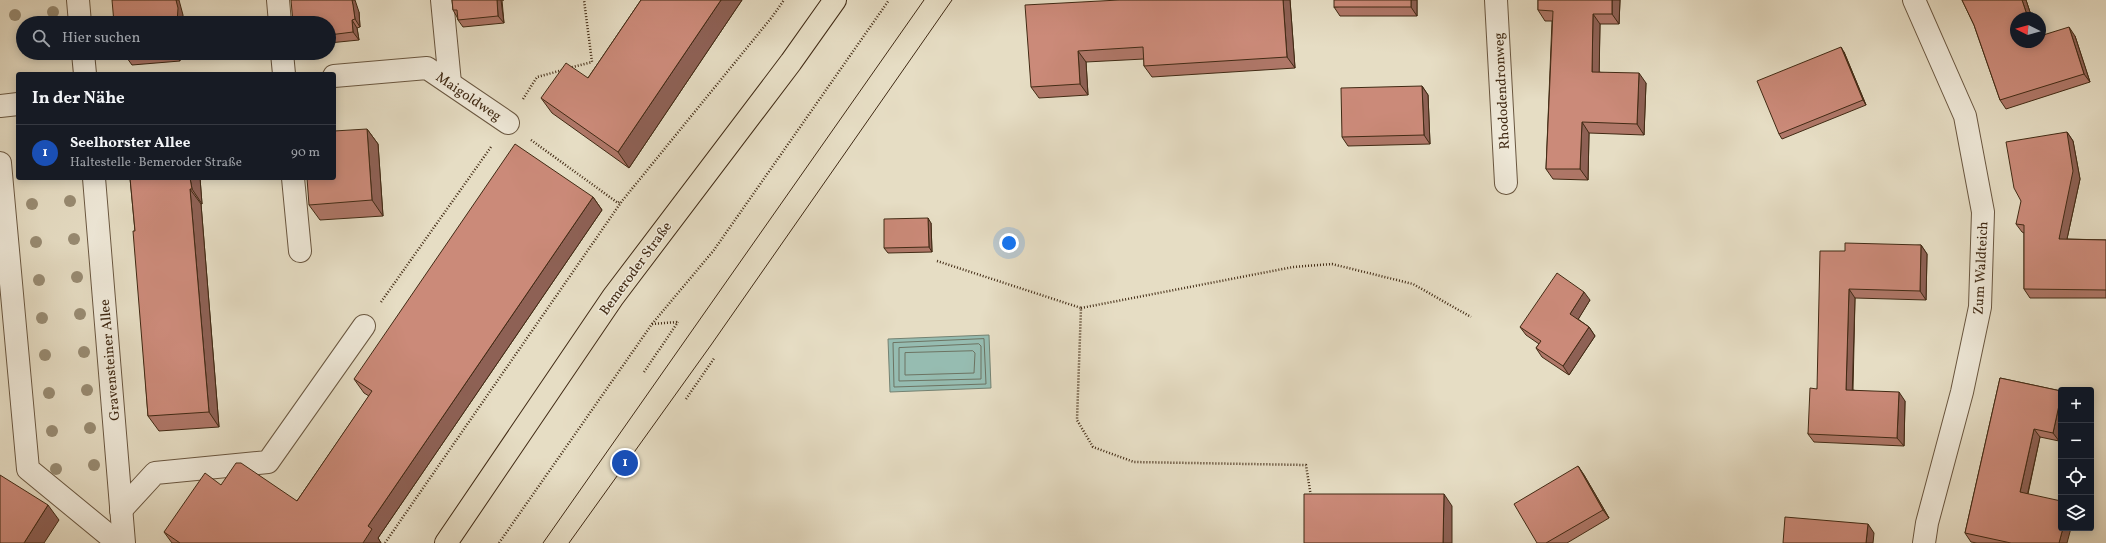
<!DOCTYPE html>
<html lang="de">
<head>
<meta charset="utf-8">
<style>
	body { margin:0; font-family:Vollkorn,serif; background:#242831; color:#f1f3f6 }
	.controls { position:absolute; right:12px; bottom:12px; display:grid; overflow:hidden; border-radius:4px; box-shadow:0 2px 10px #0003 }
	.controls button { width:36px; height:36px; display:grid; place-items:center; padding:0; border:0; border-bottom:1px solid #363941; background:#171b24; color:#f1f3f6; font:20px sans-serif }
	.compass { position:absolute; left:2010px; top:12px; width:36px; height:36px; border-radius:50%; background:#171b24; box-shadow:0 2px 10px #0003; rotate:275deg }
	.you { position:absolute; left:1009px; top:243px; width:14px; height:14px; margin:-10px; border:3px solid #fff; border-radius:50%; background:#1a73e8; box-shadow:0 0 0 6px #1a73e833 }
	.badge { display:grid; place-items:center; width:26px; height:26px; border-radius:50%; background:#c59692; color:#fff; font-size:13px; font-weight:700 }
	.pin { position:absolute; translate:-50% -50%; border:2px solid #fff; box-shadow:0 1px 4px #0006 }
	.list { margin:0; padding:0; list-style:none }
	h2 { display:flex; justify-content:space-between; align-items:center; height:52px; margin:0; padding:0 16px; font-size:17px }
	h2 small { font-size:13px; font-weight:400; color:#9ea1a6 }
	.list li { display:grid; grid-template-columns:26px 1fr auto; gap:12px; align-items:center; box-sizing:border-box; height:56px; padding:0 16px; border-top:1px solid #363941 }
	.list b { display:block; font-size:15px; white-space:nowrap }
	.list p { margin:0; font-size:13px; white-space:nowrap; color:#9ea1a6 }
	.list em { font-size:13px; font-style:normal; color:#9ea1a6 }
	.icon { flex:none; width:22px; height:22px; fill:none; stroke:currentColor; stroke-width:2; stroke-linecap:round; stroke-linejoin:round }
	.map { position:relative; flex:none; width:2106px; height:543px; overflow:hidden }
	.search { position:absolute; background:#171b24; box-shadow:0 2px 10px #0003; left:16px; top:16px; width:320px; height:44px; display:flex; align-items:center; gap:10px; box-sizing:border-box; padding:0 14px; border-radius:22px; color:#9ea1a6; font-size:15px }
	.panel { position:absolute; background:#171b24; box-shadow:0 2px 10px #0003; left:16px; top:72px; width:320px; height:108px; border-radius:4px }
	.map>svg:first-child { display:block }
	.water { fill:#96bcb1; stroke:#748272 }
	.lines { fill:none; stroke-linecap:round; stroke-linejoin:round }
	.shore { stroke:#6c7362; stroke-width:1 }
	.minor-casing { stroke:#6a5740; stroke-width:24 }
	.major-casing { stroke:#412a14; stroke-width:24 }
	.path { stroke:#412a14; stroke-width:2.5; stroke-dasharray:1 2; stroke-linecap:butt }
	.minor { stroke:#efe9d9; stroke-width:22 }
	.major { stroke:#e6ddc4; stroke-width:22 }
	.tram { stroke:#412a14; stroke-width:1 }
	.tree { fill:#988b72 }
	.wall { fill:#af7768; stroke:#412a14 }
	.shaded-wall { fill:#8e6155; stroke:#412a14 }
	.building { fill:#cb8a79; stroke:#412a14 }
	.labels { text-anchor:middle; stroke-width:3; stroke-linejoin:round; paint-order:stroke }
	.street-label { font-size:14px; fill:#412a14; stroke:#efe9d9 }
</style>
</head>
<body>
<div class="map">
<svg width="2106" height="543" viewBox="0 0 2106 543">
	<rect width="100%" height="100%" fill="#e6ddc4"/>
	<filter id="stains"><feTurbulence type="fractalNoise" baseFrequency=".005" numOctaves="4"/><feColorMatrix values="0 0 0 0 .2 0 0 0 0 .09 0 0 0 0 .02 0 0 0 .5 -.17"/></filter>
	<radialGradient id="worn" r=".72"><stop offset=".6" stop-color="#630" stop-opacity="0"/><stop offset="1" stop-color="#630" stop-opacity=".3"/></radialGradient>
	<polygon class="water" points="989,335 991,388 890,392 888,339"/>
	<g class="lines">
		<g class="shore">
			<polygon points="984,339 986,384 894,387 893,343"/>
			<polygon points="979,344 981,346 981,379 899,381 899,348"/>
			<polygon points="973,351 975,353 974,373 905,375 905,353"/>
		</g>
		<g class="minor-casing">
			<g id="minor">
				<polyline points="78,0 80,23"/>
				<polyline points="278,0 280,23"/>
				<polyline points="442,0 450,83"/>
				<polyline points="1496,0 1506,183"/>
				<polyline points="1914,0 1965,116 1983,212 1980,307 1962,392 1927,523 1924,543"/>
				<polyline points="83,53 85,74"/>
				<polyline points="282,53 284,74"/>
				<polyline points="334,76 427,68 508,123"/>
				<polyline points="0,106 18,104"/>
				<polyline points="0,163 28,469 118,543"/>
				<polyline points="94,178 124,543"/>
				<polyline points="293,178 300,251"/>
				<polyline points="121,510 155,473 268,462 364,326"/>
			</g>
		</g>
		<g class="major-casing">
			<polyline id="major" points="446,543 613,297 791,62 835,0"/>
		</g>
		<g class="path">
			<polyline points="569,68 592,62 584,0"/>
			<polyline points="523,99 537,77 563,70"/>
			<polyline points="531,140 618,203 621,201"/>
			<polyline points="937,261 1081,308 1077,420 1093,447 1134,462 1306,465 1311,497"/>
			<polyline points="381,302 491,147"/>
			<polyline points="1081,308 1293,267 1332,264 1413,284 1471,317"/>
			<polyline points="652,324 678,322"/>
			<polyline points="644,372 678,322"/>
			<polyline points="686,399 715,357"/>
			<polyline points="385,543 622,201 772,17 784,0"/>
			<polyline points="499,543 652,324 714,250 889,0"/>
		</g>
		<use href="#minor" class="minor"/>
		<use href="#major" class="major"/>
		<g class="tram">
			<polyline points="543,543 924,0"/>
			<polyline points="569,543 711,345 952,0"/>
		</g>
	</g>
	<g class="tree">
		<circle cx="53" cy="12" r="6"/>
		<circle cx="15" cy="15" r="6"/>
		<circle cx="70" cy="201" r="6"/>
		<circle cx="32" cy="204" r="6"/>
		<circle cx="74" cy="239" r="6"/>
		<circle cx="36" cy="242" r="6"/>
		<circle cx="77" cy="277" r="6"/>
		<circle cx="39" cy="280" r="6"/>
		<circle cx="80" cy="314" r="6"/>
		<circle cx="42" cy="318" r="6"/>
		<circle cx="84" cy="352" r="6"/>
		<circle cx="45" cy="355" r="6"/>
		<circle cx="87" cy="390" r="6"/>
		<circle cx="49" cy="393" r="6"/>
		<circle cx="90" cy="428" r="6"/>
		<circle cx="52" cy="431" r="6"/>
		<circle cx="94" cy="465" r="6"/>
		<circle cx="56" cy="469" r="6"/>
	</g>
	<g class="wall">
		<polygon points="452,0 504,0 502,0 504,23 463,27 458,20 457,17 453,10"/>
		<polygon points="641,0 742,0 629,168 552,113 541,98 588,78"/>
		<polygon points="1119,0 1290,0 1295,68 1152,77 1144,66 1144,59 1086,62 1088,95 1039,98 1031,87"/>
		<polygon points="1417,0 1417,16 1340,16 1334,7"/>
		<polygon points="1538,0 1620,0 1619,24 1600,24 1599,72 1646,83 1644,135 1589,133 1588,180 1553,179 1546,169 1552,21 1545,21 1538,10"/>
		<polygon points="1962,0 2026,0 2032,18 2016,18 2016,42 2075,36 2090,82 2006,109 2000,100 1974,25"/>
		<polygon points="359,12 360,27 357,28 359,40 329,43 329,23"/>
		<polygon points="1844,52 1866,105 1782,139 1779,134"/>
		<polygon points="179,53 180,61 132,65 127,58"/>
		<polygon points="1422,86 1428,95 1430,144 1348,146 1342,137"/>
		<polygon points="367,129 378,144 383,216 320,220 309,205"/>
		<polygon points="2067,132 2073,141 2080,179 2067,239 2106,240 2106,298 2030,298 2024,289 2024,233 2022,232 2016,224"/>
		<polygon points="130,178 200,178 202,204 201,204 219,427 159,431 148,416 135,231"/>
		<polygon points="593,197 602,210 378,538 381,543 172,543 164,532 221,485 297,501 369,396 364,393 354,379"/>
		<polygon points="931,223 932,252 888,253 884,248"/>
		<polygon points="1921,245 1927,254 1926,300 1855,298 1853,390 1905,401 1904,446 1814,442 1808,434 1845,251"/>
		<polygon points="1590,300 1578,319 1589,327 1595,336 1569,375 1542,357 1536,348 1539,344 1526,335 1520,327"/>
		<polygon points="2000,378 2061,391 2061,433 2059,441 2040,437 2028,494 2067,543 1977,543 1971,542 1965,533"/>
		<polygon points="1578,466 1584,475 1609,518 1567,543 1537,543"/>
	</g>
	<g class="shaded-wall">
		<polygon points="176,0 179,0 183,15 183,23 177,23"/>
		<polygon points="352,0 355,0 359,12 360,27 355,19"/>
		<polygon points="497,0 501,0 504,23 498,16"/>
		<polygon points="721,0 742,0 629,168 618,152"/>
		<polygon points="1283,0 1290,0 1295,68 1287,57"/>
		<polygon points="1411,0 1417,0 1417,16 1411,7"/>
		<polygon points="1612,0 1620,0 1619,24 1612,14"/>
		<polygon points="2022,0 2026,0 2032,18 2028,18"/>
		<polygon points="1593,14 1600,24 1599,82 1592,72"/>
		<polygon points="352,20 357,28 359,40 353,32"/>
		<polygon points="2069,27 2075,36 2090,82 2084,74"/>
		<polygon points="1841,47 1844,52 1866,105 1863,100"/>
		<polygon points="1078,51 1086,62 1088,95 1080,84"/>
		<polygon points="174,53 179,53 180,61"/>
		<polygon points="1639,73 1646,83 1644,135 1637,124"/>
		<polygon points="1422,86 1428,95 1430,144 1424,135"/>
		<polygon points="1582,122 1589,133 1588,180 1580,169"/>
		<polygon points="367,129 378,144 383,216 372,200"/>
		<polygon points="2067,132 2073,141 2080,179 2065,248 2059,239"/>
		<polygon points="190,178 200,178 202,204 192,189"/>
		<polygon points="190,189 201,204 219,427 209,412"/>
		<polygon points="593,197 602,210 378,538 381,543 363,543 368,526"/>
		<polygon points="928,218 931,223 932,252 929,247"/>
		<polygon points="1921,245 1927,254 1926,300 1920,291"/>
		<polygon points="1849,289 1855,298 1852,399 1846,390"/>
		<polygon points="1584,292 1590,300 1576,323 1570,314"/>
		<polygon points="1589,327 1595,336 1569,375 1563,366"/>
		<polygon points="1899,392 1905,401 1904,446 1897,438"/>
		<polygon points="2061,396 2061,433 2059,441 2053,433"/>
		<polygon points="2034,429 2040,437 2026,501 2020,492"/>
		<polygon points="1578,466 1584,475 1609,518 1603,510"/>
		<polygon points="1444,494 1452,506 1452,543 1443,543"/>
		<polygon points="48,505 59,520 44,543 24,543"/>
		<polygon points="1868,524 1874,533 1873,543 1866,543"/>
		<polygon points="2063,528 2071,528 2067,543 2059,543"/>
	</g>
	<g class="building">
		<polygon points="112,0 176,0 178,8 177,23 114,23"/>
		<polygon points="291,0 352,0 353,5 355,19 352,20 353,32 329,35 329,23 293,23"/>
		<polygon points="452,0 497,0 498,16 458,20 457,10 453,10"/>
		<polygon points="641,0 721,0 618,152 541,98 566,63 588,78"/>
		<polygon points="1119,0 1283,0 1287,57 1144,66 1143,47 1078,51 1080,84 1031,87 1025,5"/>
		<rect x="1334" y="0" width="77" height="7"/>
		<polygon points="1538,0 1612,0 1612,14 1593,14 1592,72 1639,73 1637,124 1582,122 1580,169 1546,169 1553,11 1538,10"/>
		<polygon points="1962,0 2022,0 2028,18 2016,18 2016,42 2040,42 2040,36 2069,27 2084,74 2000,100 1974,25"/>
		<polygon points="1841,47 1863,100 1779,134 1757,81"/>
		<polygon points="127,53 174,53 127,58"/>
		<polygon points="1422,86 1424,135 1342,137 1341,88"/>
		<polygon points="367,129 372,200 309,205 307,178 334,178 334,131"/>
		<polygon points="2067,132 2073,171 2059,239 2106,240 2106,290 2024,289 2024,225 2016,224 2021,201 2014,188 2006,142"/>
		<polygon points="515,144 593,197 368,526 372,529 363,543 180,543 164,532 205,473 221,485 236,463 241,463 297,501 372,391 354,379"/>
		<polygon points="130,178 190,178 192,189 190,189 209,412 148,416 133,231 135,231"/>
		<polygon points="928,218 929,247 884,248 884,219"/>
		<polygon points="1845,243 1921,245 1920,291 1849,289 1846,390 1899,392 1897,438 1808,434 1810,388 1817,389 1820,251 1845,251"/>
		<polygon points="1557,273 1584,292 1570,314 1589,327 1563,366 1536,348 1541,341 1520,327"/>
		<polygon points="2000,378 2061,391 2061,396 2053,433 2034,429 2020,492 2061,501 2061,528 2063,528 2059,543 2011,543 1965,533"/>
		<polygon points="1578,466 1603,510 1546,543 1537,543 1514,504"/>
		<polygon points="0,475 48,505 24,543 0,543"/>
		<polygon points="1304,494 1444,494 1443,543 1304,543"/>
		<polygon points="1785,517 1868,524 1866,543 1783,543"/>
	</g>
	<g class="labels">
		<g class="street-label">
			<text transform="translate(1501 91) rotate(-93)" y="5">Rhododendronweg</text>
			<text transform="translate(469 96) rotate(34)" y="5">Maigoldweg</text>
			<text transform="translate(635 268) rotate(-54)" y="5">Bemeroder Straße</text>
			<text transform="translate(1980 268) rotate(-87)" y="5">Zum Waldteich</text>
			<text transform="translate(109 360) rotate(-95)" y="5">Gravensteiner Allee</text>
		</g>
	</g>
	<rect width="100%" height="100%" filter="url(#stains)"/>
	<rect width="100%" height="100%" fill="url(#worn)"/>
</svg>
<div class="controls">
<button>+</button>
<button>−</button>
<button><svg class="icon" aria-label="locate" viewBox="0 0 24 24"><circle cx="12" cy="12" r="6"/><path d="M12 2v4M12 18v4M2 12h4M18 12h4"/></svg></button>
<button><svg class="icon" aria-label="layers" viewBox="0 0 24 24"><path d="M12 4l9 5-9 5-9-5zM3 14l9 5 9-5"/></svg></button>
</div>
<svg class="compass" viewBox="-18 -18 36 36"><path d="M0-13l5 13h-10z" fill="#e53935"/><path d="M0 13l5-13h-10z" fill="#9ea1a6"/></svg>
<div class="you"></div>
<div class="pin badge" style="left:625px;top:463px;background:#1a4fb4">1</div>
<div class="search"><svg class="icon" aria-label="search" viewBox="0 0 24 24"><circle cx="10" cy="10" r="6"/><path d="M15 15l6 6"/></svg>Hier suchen</div>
<section class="panel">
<h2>In der Nähe<small></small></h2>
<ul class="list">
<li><span class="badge" style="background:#1a4fb4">1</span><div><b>Seelhorster Allee</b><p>Haltestelle · Bemeroder Straße</p></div><em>90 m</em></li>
</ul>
</section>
</div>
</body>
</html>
